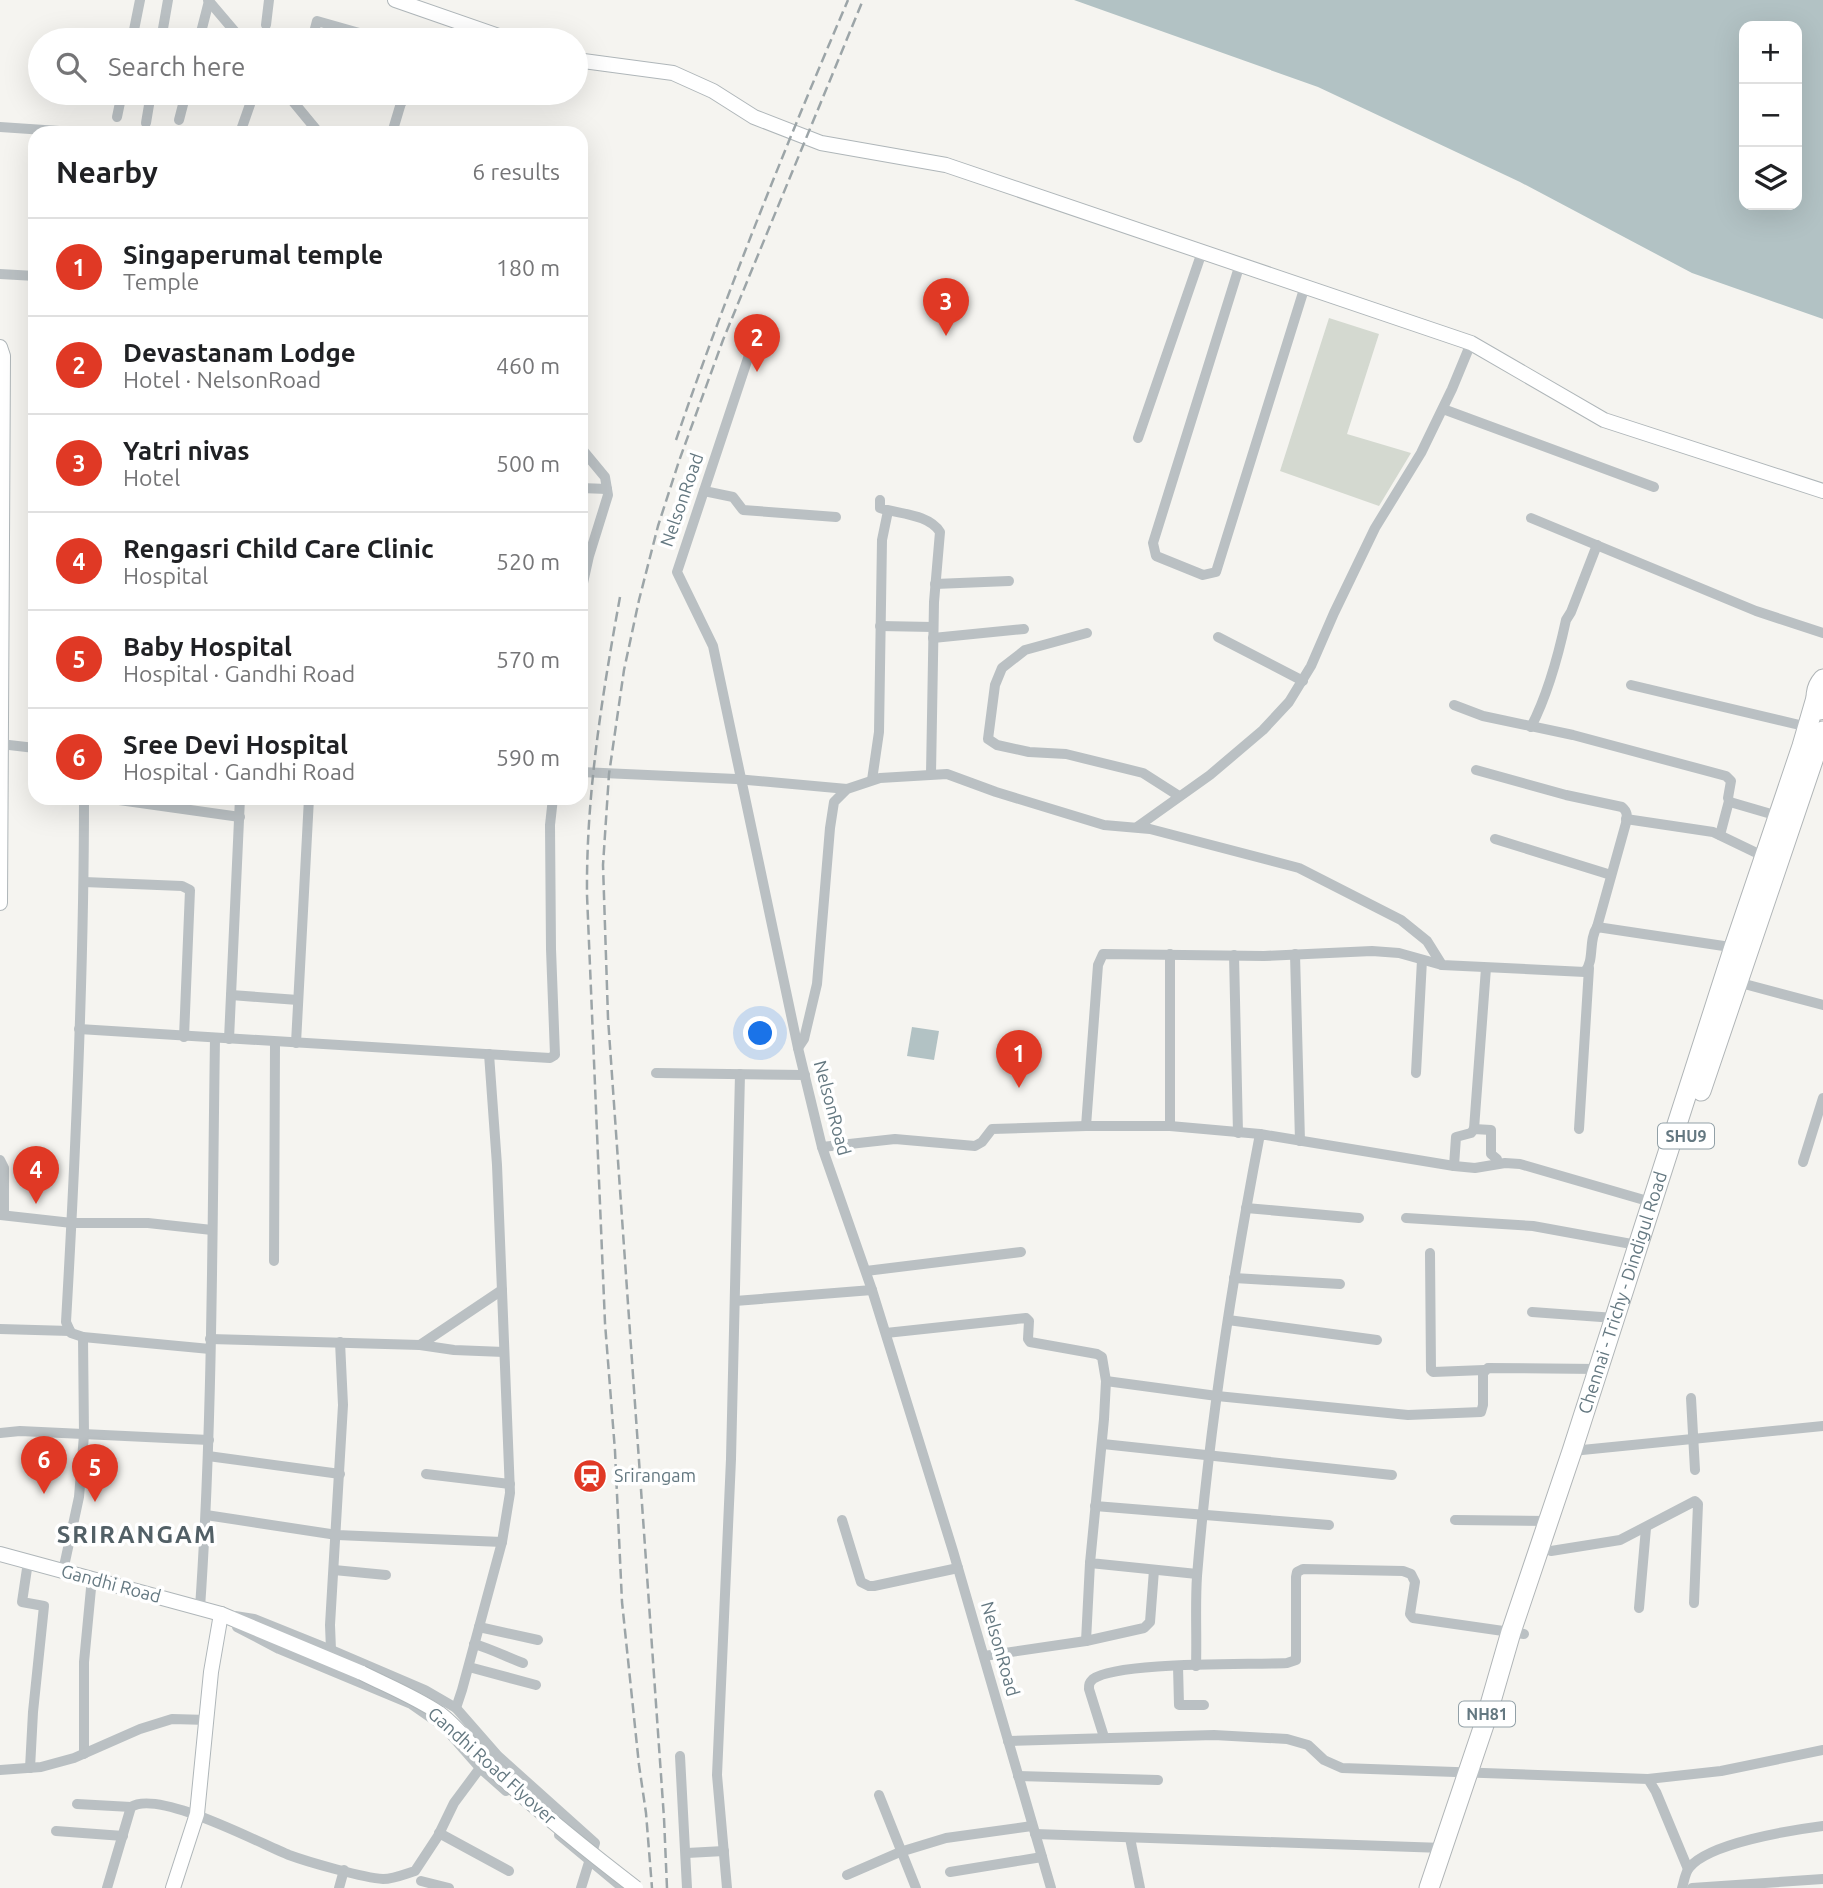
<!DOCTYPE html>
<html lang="en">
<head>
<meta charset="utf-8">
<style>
	body { margin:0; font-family:Ubuntu,sans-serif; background:#f6f6f6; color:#202124 }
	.controls { position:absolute; right:21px; top:21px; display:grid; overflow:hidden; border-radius:14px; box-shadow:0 7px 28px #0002 }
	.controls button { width:63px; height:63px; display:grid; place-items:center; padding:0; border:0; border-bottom:2px solid #e0e0e0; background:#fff; color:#202124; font:35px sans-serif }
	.you { position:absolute; left:761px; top:1034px; width:24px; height:24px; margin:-18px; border:5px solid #fff; border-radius:50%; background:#1a73e8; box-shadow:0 0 0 10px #1a73e833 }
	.badge { display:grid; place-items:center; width:46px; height:46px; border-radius:50%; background:#e03925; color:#fff; font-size:23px; font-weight:700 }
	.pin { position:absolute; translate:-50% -58px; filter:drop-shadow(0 2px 4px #0008) }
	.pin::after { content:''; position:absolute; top:37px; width:24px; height:21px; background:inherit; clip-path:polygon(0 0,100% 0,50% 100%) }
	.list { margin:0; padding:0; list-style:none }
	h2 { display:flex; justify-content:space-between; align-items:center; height:91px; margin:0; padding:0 28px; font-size:30px }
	h2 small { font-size:23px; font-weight:400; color:#757577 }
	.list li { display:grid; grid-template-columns:46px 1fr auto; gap:21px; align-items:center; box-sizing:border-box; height:98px; padding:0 28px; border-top:2px solid #e0e0e0 }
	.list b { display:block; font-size:26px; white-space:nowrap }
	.list p { margin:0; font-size:23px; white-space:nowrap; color:#757577 }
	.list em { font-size:23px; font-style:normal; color:#757577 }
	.icon { flex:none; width:38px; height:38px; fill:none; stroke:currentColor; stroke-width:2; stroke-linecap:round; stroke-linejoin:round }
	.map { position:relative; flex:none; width:1823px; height:1888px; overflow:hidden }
	.search { position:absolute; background:#fff; box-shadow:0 7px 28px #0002; left:28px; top:28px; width:560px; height:77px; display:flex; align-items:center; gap:18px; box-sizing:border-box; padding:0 24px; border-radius:38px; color:#757577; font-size:26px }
	.panel { position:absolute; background:#fff; box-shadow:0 7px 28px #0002; left:28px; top:126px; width:560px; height:679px; border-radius:21px }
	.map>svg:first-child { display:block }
	.green { fill:#d4d9d0 }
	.water { fill:#b2c2c4; fill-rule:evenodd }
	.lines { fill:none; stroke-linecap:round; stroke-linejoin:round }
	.secondary-casing { stroke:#afb6b9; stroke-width:16 }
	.highway-casing { stroke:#b0b5b7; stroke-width:21 }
	.street { stroke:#bac0c3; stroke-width:10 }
	.secondary { stroke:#fff; stroke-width:14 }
	.highway { stroke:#fff; stroke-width:19 }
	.rail { stroke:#9ca5a8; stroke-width:2.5; stroke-dasharray:10 5; stroke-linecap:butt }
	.secondary-bridge-casing { stroke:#afb6b9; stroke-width:16; stroke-linecap:butt }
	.secondary-bridge { stroke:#fff; stroke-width:14 }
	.labels { text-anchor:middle; stroke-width:7; stroke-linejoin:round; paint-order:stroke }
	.shield { fill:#fff; stroke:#92a0a7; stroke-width:2 }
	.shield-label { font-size:16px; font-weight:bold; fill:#647881 }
	.street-label { font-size:18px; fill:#647881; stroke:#fff }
	.poi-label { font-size:18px; fill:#647881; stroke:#fff; text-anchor:start }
	.district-label { font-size:24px; font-weight:bold; letter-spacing:2px; fill:#526066; stroke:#fff }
</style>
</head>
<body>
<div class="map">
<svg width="1823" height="1888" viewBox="0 0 1823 1888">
	<rect width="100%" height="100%" fill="#f5f4f0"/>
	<polygon class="green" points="1329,318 1379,334 1347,434 1411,453 1379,506 1280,471"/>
	<g class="water">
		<path d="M 1074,0 L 1823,0 L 1823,319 L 1692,273 L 1520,182 L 1318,87 ZM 1744,26 L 1797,26 L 1797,205 L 1744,205 Z"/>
		<polygon points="912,1027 939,1031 934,1060 907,1056"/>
	</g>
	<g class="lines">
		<g class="secondary-casing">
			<g id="secondary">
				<polyline points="395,0 510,40"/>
				<polyline points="576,60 673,73 713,91 754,117 821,143 946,165 1471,343 1604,420 1823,491"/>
				<polyline points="0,347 3,356 0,903"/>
				<polyline points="0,1554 221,1614 362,1673"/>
				<polyline points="173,1888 197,1814 211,1672 221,1614"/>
			</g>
		</g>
		<g class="highway-casing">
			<g id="highway">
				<path d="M 1820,710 C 1814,699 1815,688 1823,679"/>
				<polyline points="1701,1091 1823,731"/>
				<path id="s1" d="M 1429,1888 L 1485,1722 L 1511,1632 L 1572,1451 L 1734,947 L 1802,746 L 1816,698"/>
			</g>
		</g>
		<g class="street">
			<polyline points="208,0 242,40"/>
			<polyline points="266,25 269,0"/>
			<polyline points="132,40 140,0"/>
			<polyline points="161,40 168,0"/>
			<polyline points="199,40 209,1"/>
			<polyline points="312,40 317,21 384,40"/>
			<polyline points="286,93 319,133"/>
			<polyline points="375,93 402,102"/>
			<polyline points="117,117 122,93"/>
			<polyline points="179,120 186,93"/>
			<polyline points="146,123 151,93"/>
			<polyline points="0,127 74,132"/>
			<polyline points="240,133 254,93"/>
			<polyline points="392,133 404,93"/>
			<polyline points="1240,264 1153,543 1156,556 1203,575 1216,572 1305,286"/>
			<polyline points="0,274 35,276"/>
			<polyline points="756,334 677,572 713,646 798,1048 822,1147 872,1290 953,1551 1051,1888"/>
			<polyline points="1443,409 1654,487"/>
			<polyline points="1138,438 1202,252"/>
			<polyline points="581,448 605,477 608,495 589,556 581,592"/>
			<polyline points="581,488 607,489"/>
			<polyline points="704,491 733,497 743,510 836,517"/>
			<path d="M 880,500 L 880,508 C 899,514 929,514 940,532 L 934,602 L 931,774"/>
			<polyline points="1531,518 1756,611 1823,633"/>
			<polyline points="935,584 1009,581"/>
			<polyline points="880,626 933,627"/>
			<polyline points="1087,633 1025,650 1002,668 995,685 988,739 997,745 1029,752 1066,754 1143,773 1179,796"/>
			<polyline points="1218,637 1303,681"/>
			<polyline points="933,638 1024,629"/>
			<polyline points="1631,685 1808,727"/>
			<polyline points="1454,705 1483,716 1573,735 1726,776 1731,781 1728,798 1730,802 1778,816"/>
			<path d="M 1531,727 C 1548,694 1558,657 1566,620 L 1571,612 L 1597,545"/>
			<polyline points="0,744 35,748"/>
			<path d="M 1476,770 L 1566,795 L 1622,807 C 1628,812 1627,816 1626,823 L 1597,927"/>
			<polyline points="581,772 736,779 847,789"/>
			<polyline points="872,780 879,732 882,540 888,511"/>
			<path d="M 84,798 C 84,973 76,1148 66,1322 L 71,1333 L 83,1337 L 210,1349"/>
			<polyline points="86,798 112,799 240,817"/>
			<polyline points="1626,819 1713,832 1765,857"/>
			<polyline points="1137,827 1210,775 1263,730 1289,702 1311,666 1334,613 1375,528 1421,453 1452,389 1471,343"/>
			<polyline points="1720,835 1729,801"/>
			<polyline points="1495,839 1611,875"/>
			<polyline points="84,882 182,886 190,890 184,1037"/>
			<polyline points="1295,954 1300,1141"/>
			<polyline points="1234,955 1238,1133"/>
			<polyline points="1737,982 1823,1005"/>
			<polyline points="231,995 298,1000"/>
			<polyline points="79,1029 550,1058 555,1055 551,949 550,825 553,798"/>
			<polyline points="229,1039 240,798"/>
			<polyline points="296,1043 309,798"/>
			<path d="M 798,1048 L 804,1039 L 817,984 L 830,828 L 834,802 L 847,789 L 880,778 L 947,774 L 996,792 L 1104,825 L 1150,829 L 1299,868 L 1401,920 L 1427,941 L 1442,965 L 1585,972 C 1595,959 1588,941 1597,927 L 1737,948"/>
			<polyline points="656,1073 805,1075"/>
			<polyline points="1416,1073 1422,960"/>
			<polyline points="1170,1126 1170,954"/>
			<polyline points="1474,1129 1486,968"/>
			<polyline points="1579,1129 1589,968"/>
			<polyline points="1260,1134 1170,1126 1086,1126 1098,965 1103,954 1264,956 1372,951 1399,953 1442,965"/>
			<polyline points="822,1147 895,1139 975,1146 982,1142 992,1129 1086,1126"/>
			<polyline points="0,1160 4,1168 4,1215"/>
			<polyline points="1803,1162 1823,1098"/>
			<polyline points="1454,1166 1456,1137 1471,1133 1474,1129 1491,1130 1491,1154 1497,1159 1497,1164"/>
			<polyline points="1246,1208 1359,1218"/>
			<polyline points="0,1215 72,1223 148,1223 212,1230"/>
			<polyline points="1406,1218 1533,1226 1637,1245"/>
			<polyline points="1430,1253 1431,1370 1433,1372 1484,1370"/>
			<polyline points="274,1261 275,1043"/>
			<polyline points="866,1271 1021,1252"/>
			<polyline points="1234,1278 1340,1284"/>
			<polyline points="735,1301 872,1290"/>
			<polyline points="1532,1312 1615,1318"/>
			<polyline points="1228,1320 1377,1340"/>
			<polyline points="0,1329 70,1331"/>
			<polyline points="886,1333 1026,1318 1029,1321 1028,1339 1030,1342 1097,1354 1102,1357 1106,1381 1104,1419 1090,1563 1197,1574"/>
			<polyline points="210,1339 420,1345 502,1290"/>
			<polyline points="420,1345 454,1350 504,1352"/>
			<polyline points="1106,1381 1217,1396 1408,1415 1481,1412 1483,1405 1483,1373 1488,1368 1598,1369"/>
			<polyline points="1691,1398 1695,1470"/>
			<polyline points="0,1433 20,1431 209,1440"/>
			<polyline points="1103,1444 1392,1475"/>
			<polyline points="1572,1451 1823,1426"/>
			<polyline points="208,1456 340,1474"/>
			<polyline points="426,1474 510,1484"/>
			<polyline points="1095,1506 1329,1525"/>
			<polyline points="206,1515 337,1535 502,1542"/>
			<polyline points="842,1520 861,1582 869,1586 874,1586 958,1568"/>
			<polyline points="1455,1520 1549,1521"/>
			<polyline points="1551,1551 1620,1540 1695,1501 1698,1504 1694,1603"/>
			<polyline points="28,1562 22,1602 44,1606 33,1712 30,1768"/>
			<polyline points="334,1570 386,1575"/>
			<polyline points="63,1571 79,1497 84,1435 83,1337"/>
			<path d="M 200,1608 C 213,1418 212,1228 215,1038"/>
			<polyline points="1639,1608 1646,1528"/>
			<polyline points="235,1616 254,1619 331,1650 425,1690 456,1708 498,1756 595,1843 581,1888"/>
			<polyline points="237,1627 279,1649 411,1704 444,1727 480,1768 506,1791"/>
			<polyline points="479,1627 538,1640"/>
			<polyline points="1086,1641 1090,1563"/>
			<path d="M 474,1644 C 492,1649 506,1657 523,1663"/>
			<polyline points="331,1650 330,1625 343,1405 340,1342"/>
			<polyline points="984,1656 1086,1641 1144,1628 1150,1622 1154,1570"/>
			<polyline points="1178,1666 1179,1705 1204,1705"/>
			<path d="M 1196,1666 C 1197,1636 1195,1606 1197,1576 C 1209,1428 1232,1280 1260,1134 L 1454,1166 L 1475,1168 L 1505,1163 L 1520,1164 L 1651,1202"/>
			<polyline points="469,1667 536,1685"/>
			<polyline points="456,1708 462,1690 502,1542 510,1493 497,1165 489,1054"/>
			<path d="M 1104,1737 L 1089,1689 C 1089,1684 1089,1683 1093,1679 C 1118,1661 1250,1665 1287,1663 L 1296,1660 L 1296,1577 L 1297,1572 L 1303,1569 L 1403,1571 L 1411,1574 L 1415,1582 L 1410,1614 L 1413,1618 L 1524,1634"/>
			<polyline points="1008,1741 1214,1735 1287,1739 1308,1745 1324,1760 1342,1768 1648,1779 1656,1792 1688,1869"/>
			<polyline points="84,1754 84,1662 92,1578"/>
			<polyline points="680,1756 687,1888"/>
			<polyline points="0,1770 41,1767 74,1758 140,1729 172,1719 208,1720"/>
			<polyline points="1018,1776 1158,1780"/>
			<polyline points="1648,1779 1721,1771 1823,1750"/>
			<polyline points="879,1795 916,1888"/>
			<polyline points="77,1804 131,1807"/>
			<polyline points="56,1831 123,1836"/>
			<polyline points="439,1833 509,1871"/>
			<polyline points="1035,1834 1443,1848"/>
			<polyline points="559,1835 623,1888"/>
			<polyline points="1130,1838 1140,1888"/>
			<polyline points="687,1853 724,1851"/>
			<polyline points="950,1872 1042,1857"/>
			<polyline points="847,1875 900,1852 946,1838 1032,1826"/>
			<polyline points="421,1881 449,1888"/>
			<path d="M 107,1888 L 131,1807 C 158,1789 259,1843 289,1855 C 308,1862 364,1878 383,1879 C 394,1879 405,1874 415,1871 L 438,1836 L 454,1803 L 480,1768"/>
			<polyline points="339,1888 344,1870"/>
			<polyline points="727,1888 717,1775 731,1459 740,1074"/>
			<path d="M 1682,1888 C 1684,1882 1685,1873 1689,1868 C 1708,1843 1792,1830 1823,1826"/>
			<polyline points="1692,1888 1823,1879"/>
		</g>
		<use href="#secondary" class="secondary"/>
		<use href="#highway" class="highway"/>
		<g class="rail">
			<path d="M 676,440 C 727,291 786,145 848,0"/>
			<path d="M 620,597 C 602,696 586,795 587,895 L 605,1323 L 615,1451 L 622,1602 L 639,1765 L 646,1813 L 652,1888"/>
			<polyline points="667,1888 664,1818 608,1018 603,865 609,774 624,670 639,600 658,526 679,461 723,340 863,0"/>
		</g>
		<g class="secondary-bridge-casing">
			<path id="secondary-bridge" d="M 362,1673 C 388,1686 415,1697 439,1713 C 462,1730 478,1755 499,1775 C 543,1815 589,1852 636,1888"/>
		</g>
		<use href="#secondary-bridge" class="secondary-bridge"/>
	</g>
	<defs>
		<g id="station-disc" transform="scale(1.75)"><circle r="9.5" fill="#e03925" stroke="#fff"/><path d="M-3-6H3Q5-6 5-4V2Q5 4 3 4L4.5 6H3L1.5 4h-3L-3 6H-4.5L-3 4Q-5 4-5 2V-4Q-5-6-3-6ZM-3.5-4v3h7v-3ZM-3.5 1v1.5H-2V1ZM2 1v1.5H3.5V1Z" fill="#fff"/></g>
	</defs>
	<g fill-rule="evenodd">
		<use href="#station-disc" x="590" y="1476"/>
	</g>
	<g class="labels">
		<g class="shield">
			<rect x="1658" y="1123.5" width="56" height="25" rx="5"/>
			<rect x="1459" y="1701.5" width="56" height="25" rx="5"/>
		</g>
		<g class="shield-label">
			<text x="1686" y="1142">SHU9</text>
			<text x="1487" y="1720">NH81</text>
		</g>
		<g class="street-label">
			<text transform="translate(682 500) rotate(-71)" y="6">NelsonRoad</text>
			<text transform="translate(832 1108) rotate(75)" y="6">NelsonRoad</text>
			<text dy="6" stroke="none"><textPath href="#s1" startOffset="626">Chennai - Trichy - Dindigul Road</textPath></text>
			<text transform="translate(111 1584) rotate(15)" y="6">Gandhi Road</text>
			<text transform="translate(1000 1649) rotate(74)" y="6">NelsonRoad</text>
			<text transform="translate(492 1766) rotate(42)" y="6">Gandhi Road Flyover</text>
		</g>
		<g class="poi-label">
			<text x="614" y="1482">Srirangam</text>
		</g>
		<g class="district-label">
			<text x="137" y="1543">SRIRANGAM</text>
		</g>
	</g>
</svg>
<div class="controls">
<button>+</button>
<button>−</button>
<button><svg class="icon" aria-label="layers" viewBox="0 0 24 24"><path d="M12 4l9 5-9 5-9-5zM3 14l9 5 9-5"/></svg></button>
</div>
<div class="you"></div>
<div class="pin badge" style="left:1019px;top:1088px">1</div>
<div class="pin badge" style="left:757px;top:372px">2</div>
<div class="pin badge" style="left:946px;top:336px">3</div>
<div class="pin badge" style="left:36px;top:1204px">4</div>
<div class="pin badge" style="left:95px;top:1502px">5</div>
<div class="pin badge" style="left:44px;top:1494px">6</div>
<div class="search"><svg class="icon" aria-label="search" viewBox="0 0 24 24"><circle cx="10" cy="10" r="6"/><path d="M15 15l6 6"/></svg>Search here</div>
<section class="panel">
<h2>Nearby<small>6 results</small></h2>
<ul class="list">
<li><span class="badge">1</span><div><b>Singaperumal temple</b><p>Temple</p></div><em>180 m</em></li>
<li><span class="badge">2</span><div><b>Devastanam Lodge</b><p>Hotel · NelsonRoad</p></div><em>460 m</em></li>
<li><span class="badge">3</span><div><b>Yatri nivas</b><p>Hotel</p></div><em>500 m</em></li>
<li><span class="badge">4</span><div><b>Rengasri Child Care Clinic</b><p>Hospital</p></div><em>520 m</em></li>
<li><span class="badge">5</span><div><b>Baby Hospital</b><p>Hospital · Gandhi Road</p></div><em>570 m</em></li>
<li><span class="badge">6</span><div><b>Sree Devi Hospital</b><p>Hospital · Gandhi Road</p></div><em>590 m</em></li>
</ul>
</section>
</div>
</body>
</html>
